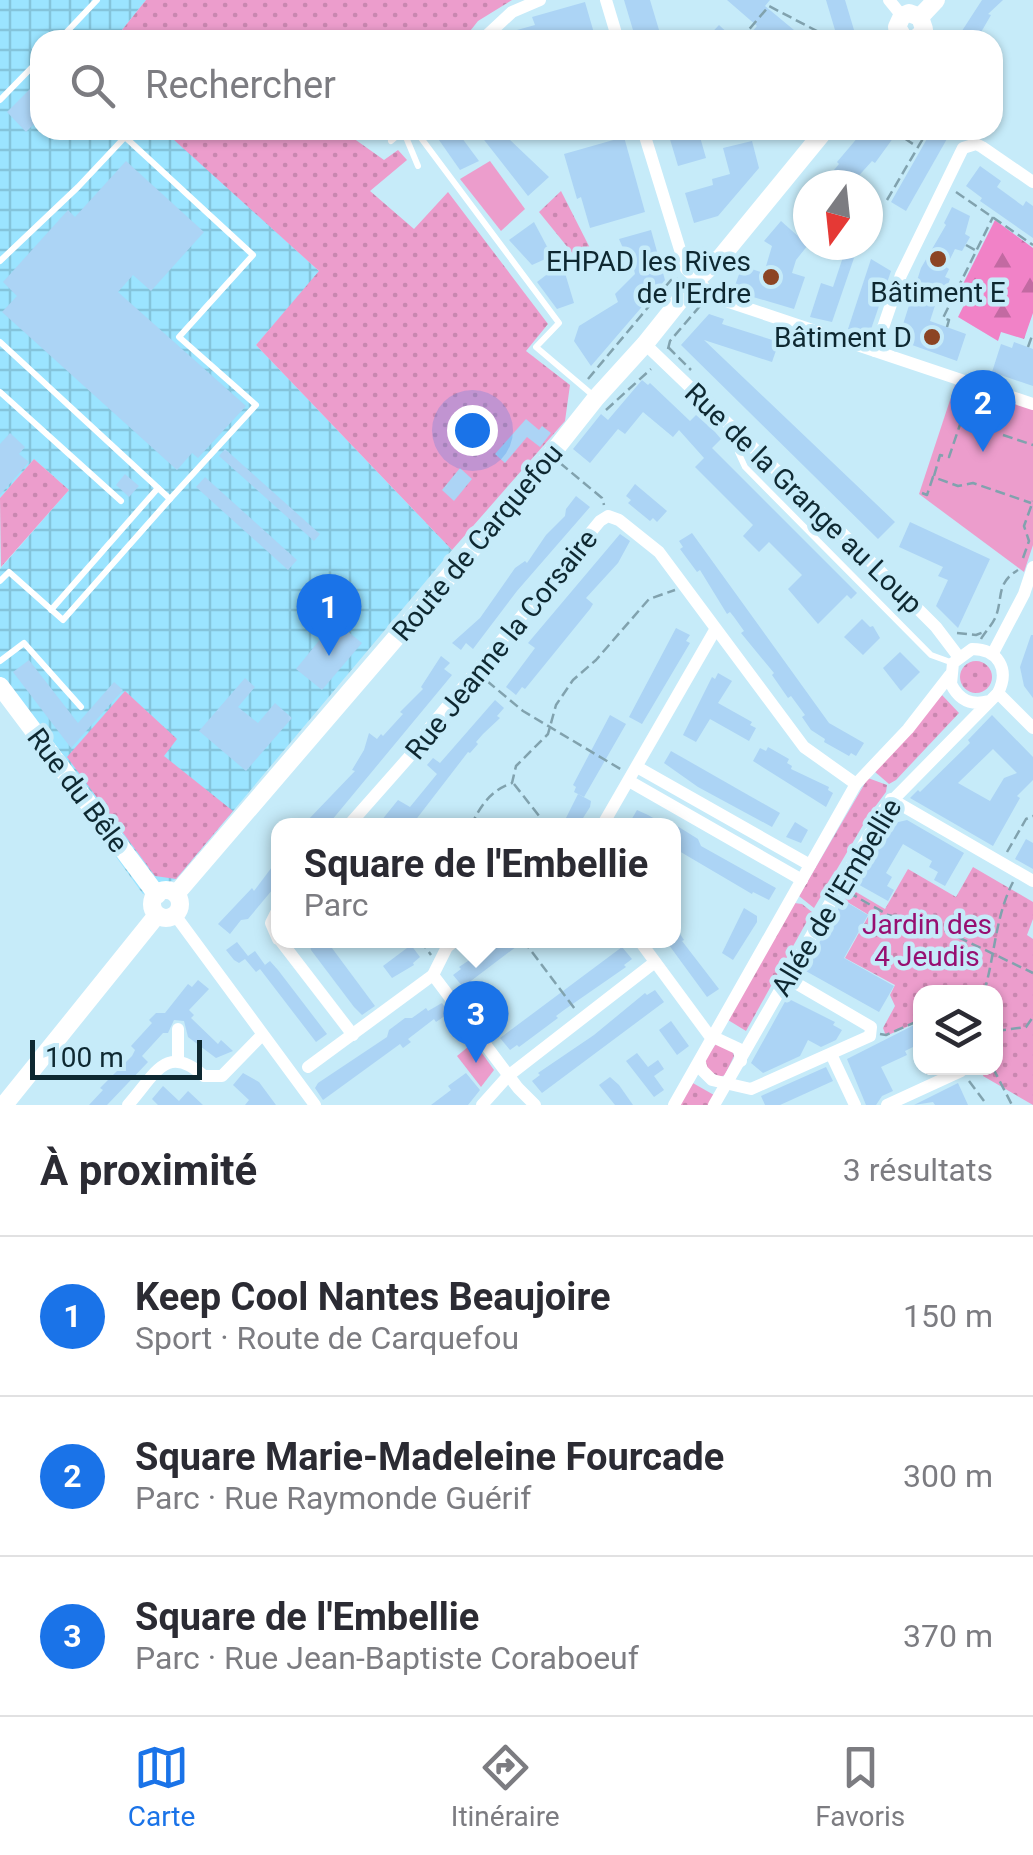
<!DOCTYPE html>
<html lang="fr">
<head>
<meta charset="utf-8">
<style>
	body { margin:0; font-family:Roboto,sans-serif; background:#f7f7f7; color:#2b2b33 }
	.controls { position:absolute; right:30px; bottom:30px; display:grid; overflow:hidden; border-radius:20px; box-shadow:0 2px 8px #0004 }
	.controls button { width:90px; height:90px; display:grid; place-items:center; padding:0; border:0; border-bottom:2px solid #e1e1e2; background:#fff; color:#2b2b33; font:50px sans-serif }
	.compass { position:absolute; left:793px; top:170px; width:90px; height:90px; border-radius:50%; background:#fff; box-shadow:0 2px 8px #0004; rotate:195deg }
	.scale { position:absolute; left:30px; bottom:25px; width:172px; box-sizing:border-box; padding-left:10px; border:5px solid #0e2831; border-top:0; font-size:28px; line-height:35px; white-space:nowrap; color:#0e2831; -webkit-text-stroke:8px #c6ebf9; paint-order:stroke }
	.you { position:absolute; left:472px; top:430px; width:35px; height:35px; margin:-25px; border:8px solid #fff; border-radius:50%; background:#1a73e8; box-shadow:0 0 0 15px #1a73e833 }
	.badge { display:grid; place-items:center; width:65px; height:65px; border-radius:50%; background:#1a73e8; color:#fff; font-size:32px; font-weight:700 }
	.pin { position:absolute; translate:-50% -82px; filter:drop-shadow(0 2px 5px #0008) }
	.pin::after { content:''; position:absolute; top:52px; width:35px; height:30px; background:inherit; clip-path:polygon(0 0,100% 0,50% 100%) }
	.popup { position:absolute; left:271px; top:818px; width:410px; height:130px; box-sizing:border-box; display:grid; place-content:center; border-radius:20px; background:#fff; filter:drop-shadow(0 2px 8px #0005); font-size:32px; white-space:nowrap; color:#7c7c81 }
	.popup b { font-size:38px; color:#2b2b33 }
	.popup::after { content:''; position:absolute; left:50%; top:100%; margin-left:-20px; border:20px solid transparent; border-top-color:#fff }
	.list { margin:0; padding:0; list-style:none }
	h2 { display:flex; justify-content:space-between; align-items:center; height:130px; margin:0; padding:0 40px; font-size:42px }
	h2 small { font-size:32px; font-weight:400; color:#7c7c81 }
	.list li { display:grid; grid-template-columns:65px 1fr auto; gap:30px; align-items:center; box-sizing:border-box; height:160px; padding:0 40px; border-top:2px solid #e1e1e2 }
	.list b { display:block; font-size:38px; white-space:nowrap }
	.list p { margin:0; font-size:32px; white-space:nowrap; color:#7c7c81 }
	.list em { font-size:32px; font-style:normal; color:#7c7c81 }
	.icon { flex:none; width:55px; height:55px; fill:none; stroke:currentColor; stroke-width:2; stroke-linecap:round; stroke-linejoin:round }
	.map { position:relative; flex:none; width:1033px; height:1105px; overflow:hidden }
	.search { position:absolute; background:#fff; box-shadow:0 2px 8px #0004; left:30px; right:30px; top:30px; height:110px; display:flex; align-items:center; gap:25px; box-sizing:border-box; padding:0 35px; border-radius:30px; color:#7c7c81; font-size:38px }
	.sheet { height:610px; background:#fff }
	nav { display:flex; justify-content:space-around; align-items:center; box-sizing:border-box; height:140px; border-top:2px solid #e1e1e2; background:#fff; font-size:28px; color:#7c7c81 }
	nav a { display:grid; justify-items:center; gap:5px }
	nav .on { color:#1a73e8 }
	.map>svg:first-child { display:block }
	.industrial { fill:url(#industrial-grid) }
	.grass { fill:url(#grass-dots) }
	.forest { fill:url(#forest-firs) }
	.park { fill:#ec9dcc }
	.building { fill:#acd4f5; fill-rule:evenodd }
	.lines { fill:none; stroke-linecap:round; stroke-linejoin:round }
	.path { stroke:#81a2ae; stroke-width:2.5; stroke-dasharray:10 5; stroke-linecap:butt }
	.lane { stroke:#fff; stroke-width:6 }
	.street { stroke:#fff; stroke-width:12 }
	.secondary { stroke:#fff; stroke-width:18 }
	.poi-dot { fill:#8c4423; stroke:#c6ebf9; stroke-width:4 }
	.labels { text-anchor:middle; stroke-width:9; stroke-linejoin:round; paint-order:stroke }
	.poi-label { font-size:28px; fill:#0e2831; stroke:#c6ebf9; text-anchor:end }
	.street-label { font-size:28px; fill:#0e2831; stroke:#c6ebf9 }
	.park-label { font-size:28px; fill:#970f71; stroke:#c6ebf9 }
</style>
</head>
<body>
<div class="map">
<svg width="1033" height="1105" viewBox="0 0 1033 1105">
	<defs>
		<pattern id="industrial-grid" width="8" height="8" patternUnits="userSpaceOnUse" patternTransform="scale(2.5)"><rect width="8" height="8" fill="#9be4ff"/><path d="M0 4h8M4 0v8" fill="none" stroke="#84c4db"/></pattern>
		<pattern id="grass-dots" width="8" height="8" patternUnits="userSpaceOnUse" patternTransform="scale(2.5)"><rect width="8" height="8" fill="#ec9dcc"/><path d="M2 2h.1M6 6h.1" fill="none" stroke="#c987b0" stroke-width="1.8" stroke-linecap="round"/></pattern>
		<pattern id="forest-firs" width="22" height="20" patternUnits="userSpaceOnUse" patternTransform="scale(2.5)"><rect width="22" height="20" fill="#f182c7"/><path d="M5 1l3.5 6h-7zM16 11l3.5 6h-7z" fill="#c26aa2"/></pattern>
	</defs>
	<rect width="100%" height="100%" fill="#c6ebf9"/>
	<polygon class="industrial" points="0,0 146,0 114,40 40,40 40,130 165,130 320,272 256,345 452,550 176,879 143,894 0,697 0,569 69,490 34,459 0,498"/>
	<g class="grass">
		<polygon points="146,0 512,0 478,21 463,40 114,40"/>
		<polygon points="163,130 358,130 353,138 384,160 398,150 407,160 370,191 414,229 448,192 548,324 526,351 570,385 565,421 452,550 256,345 319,271"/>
		<polygon points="561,191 594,256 578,260 539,212"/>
		<polygon points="34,459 69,490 1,567 0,498"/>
		<circle cx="976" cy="677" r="16"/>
		<polygon points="125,691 177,739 164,756 233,811 176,879 155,876 67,757"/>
		<polygon points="942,695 959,713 896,780 889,784 874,771"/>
		<polygon points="868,778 887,785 886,792 869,815 814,908 799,896"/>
		<polygon points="973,867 1033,902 1033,919 1027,935 1033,939 1033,1105 983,1076 985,1068 996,1068 996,992 920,992 920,1021 886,1036 883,1028 895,1006 890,995 895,985 845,958 869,915 844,900 851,889 885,909 908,869 956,897"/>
		<polygon points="794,903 802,904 812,912 746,1031 728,1020"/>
		<polygon points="716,1044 732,1050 734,1056 725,1075 720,1077 707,1070 704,1060"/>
		<polygon points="691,1082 714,1095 708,1105 678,1105"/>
	</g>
	<polygon class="forest" points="995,220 1033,248 1033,313 1024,339 1001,332 998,341 958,317 964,305 955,300"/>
	<g class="park">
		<polygon points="490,161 525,209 501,231 460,179"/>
		<polygon points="955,385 1033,409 1033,545 1024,572 919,494"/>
		<polygon points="474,1042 494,1070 481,1087 457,1056"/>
	</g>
	<g class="building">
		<polygon points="624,0 650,0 662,40 636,40"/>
		<polygon points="727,0 770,0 765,6 806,40 745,40 757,26"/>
		<polygon points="826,0 845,0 857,40 838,40"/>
		<polygon points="982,0 1003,0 988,14 991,15 980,34 990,40 964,40 958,37"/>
		<polygon points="585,2 596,40 497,40 503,34 535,25 532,17"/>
		<polygon points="719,25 735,40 705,40"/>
		<polygon points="40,79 40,118 26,132 7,112"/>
		<polygon points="432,130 456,130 479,161 460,170"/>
		<polygon points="488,130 509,130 513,135 509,139 549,177 528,196 481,136"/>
		<polygon points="691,130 698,130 706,158 678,166 669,136"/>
		<polygon points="852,130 899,130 875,163 872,161 854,181 834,170 839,164 837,162 859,136"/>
		<polygon points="932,130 952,130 906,211 891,202"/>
		<polygon points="624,137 645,212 590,228 581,197 577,199 564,154"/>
		<polygon points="752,141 759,168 718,216 694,223 685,193 713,185 712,179 730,174 723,148"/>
		<polygon points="126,161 204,232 151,291 133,275 118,292 246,406 198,458 192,453 177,470 2,312 17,296 3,282 68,210 75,217"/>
		<polygon points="980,166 1001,181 997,187 1023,206 1026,201 1033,206 1033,238 980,201 982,198 966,186"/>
		<polygon points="952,207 970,216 965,234 970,237 962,251 955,249 946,267 949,269 945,277 950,279 944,295 939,293 930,321 966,334 957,361 898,340 921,268 946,225 944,223"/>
		<polygon points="781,221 808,245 796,260 792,273 805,277 794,309 733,291 742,266 764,273 772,246 764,241"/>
		<polygon points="534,222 552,256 532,265 509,240"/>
		<polygon points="651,230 665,280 591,366 574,341 579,326 618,302 615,294 635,274 630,253 626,255 619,239"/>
		<polygon points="844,254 854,258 832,322 810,317 821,283 833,287"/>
		<polygon points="871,259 891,271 869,335 848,329"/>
		<polygon points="562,263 574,303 557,309 537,282"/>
		<polygon points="709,314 724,319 722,324 779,342 772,362 704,340 895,522 878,539 681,345"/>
		<polygon points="1014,342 1033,349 1033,386 992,372 1001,344 1012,348"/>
		<polygon points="642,380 648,385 650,383 690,421 696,415 715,432 721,439 712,448 857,593 851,599 847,595 818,624 788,589 802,575 769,542 759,552 743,536 753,525 695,467 704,458 679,430 673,437 643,412 625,434 618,429 590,463 573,449 601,414 608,420"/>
		<polygon points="526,419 539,430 542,426 551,433 540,447 527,437 505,463 495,454"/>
		<polygon points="10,433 25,447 19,454 29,462 0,495 0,444"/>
		<polygon points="225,449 320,534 314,541 219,456"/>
		<polygon points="460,468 472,479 454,501 442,490"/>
		<polygon points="125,474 139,486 129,497 116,485"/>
		<polygon points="205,477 297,560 288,570 196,487"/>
		<polygon points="635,484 667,511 657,522 653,518 650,521 628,503 631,500 626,496"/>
		<polygon points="576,496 590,507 517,591 473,649 466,643 461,650 452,643 480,618 515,568 525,561 527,563 546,535 565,516 566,509"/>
		<polygon points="910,522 990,559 958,628 936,606 948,580 938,576 943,567 899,547"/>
		<polygon points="692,533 829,723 864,743 856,756 851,753 849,756 824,742 825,739 811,730 802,717 805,715 791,696 788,698 772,675 774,673 741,633 744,631 734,617 730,612 727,614 700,570 697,572 680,549 683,547 679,541"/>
		<polygon points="620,534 630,541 618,563 586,598 593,604 590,609 525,689 522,687 516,695 506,687 535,648 528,643"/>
		<polygon points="862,619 870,627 873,626 880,638 863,655 844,637"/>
		<polygon points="335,621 362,643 322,690 296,669"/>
		<polygon points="676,628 690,635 686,641 690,643 642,724 629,717"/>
		<polygon points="1031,635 1033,635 1033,698 1024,686 1020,667"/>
		<polygon points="900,652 920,672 901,691 883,668"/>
		<polygon points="441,656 450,663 444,669 452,675 327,826 312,826 307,821 355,771 352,770 364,750 369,733 377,739 381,734 383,736 403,714 400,712 423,689 421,687"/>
		<polygon points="29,660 78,723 114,682 123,690 71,748 13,672"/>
		<polygon points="718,673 732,681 718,703 752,722 750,725 756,728 749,741 710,719 696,742 683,735 712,677 715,679"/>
		<polygon points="245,678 255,687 238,707 258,723 275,703 292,718 246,771 199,731"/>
		<polygon points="495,700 504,708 497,716 500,718 483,734 476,742 478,744 470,753 468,752 411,826 377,826 398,800 410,807 437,774 427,765 433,758 440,763"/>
		<polygon points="610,715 626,724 584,797 574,792 576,787 573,785"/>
		<path d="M 992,715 L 1033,757 L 1033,780 L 1017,796 L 1020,798 L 993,846 L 910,798 L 918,790 L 920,792 L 970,743 L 968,740 ZM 993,749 L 1017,773 L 1004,778 L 990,801 L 958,783 Z"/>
		<polygon points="768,747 789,759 787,763 792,766 791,769 829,787 828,790 833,793 826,807 753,761 760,748 766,751"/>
		<polygon points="671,751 780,813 772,827 698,787 664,763"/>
		<polygon points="578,794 591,801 590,807 578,826 562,826"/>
		<polygon points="637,810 648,815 667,826 636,826 630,822"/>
		<polygon points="907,820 964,853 945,886 934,880 938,872 929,867 932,861 903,844 886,873 892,877 887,886 894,890 888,901 854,882 886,825"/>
		<polygon points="795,822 808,830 801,843 786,837"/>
		<polygon points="674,824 698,839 701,846 776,888 769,900 753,892 752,894 679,851 674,844"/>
		<polygon points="1026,839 1033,843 1033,869 1015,859"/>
		<polygon points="278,859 278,883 248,919 241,920 230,934 218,924 252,888 254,891"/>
		<polygon points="843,900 868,915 844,958 894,986 879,1012 804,970"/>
		<polygon points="744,908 757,916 757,922 733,960 722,953"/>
		<polygon points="678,931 684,940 682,941 719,989 707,997 666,941 674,940"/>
		<polygon points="315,940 326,940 375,1006 362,1015 354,1007 311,950 310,944"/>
		<polygon points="499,940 525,940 463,987 453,975 461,969 459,967"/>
		<polygon points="237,942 248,956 255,951 265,965 261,968 270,961 278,970 327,1034 316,1042 260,969 256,972 245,959 239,963 234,960 226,950"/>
		<polygon points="411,945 420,957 413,963 414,965 392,978 383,966"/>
		<polygon points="622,947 632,959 624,965 626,967 564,1010 556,1016 558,1018 519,1047 517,1045 510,1050 500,1038"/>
		<polygon points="198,980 209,989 189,1010 194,1015 191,1018 218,1044 221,1040 233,1051 216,1058 188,1037 184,1021 174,1020 168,1033 163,1033 142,1056 148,1062 107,1105 89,1105 103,1090 100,1088 132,1056 135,1050 131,1046 152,1023 149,1020 156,1013 165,1013 188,984 192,987"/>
		<polygon points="655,990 664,1002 542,1093 532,1081 540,1075 538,1073 594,1035 645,993 647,995"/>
		<polygon points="787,998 835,1022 833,1025 842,1030 836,1040 821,1047 808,1040 800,1056 763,1073 751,1063"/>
		<polygon points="442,1003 449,1013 436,1022 434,1019 408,1039 411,1042 403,1048 400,1044 323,1100 315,1088 318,1083 387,1037 389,1030 405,1018 412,1018 426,1008 428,1011"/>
		<polygon points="671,1021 689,1046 677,1055 659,1030"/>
		<polygon points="920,1022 920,1037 915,1046 905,1051 907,1055 881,1067 893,1091 882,1096 876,1105 866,1105 847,1059"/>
		<polygon points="637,1053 648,1067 658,1060 664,1069 654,1076 664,1090 654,1097 626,1061"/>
		<polygon points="826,1067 833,1081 780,1105 765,1105 761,1096"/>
		<polygon points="243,1073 259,1082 276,1105 245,1105 249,1100 233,1085"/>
		<polygon points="466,1073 480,1090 468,1105 431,1105 451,1090 448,1086"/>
		<polygon points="610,1077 619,1085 633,1105 615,1105 599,1085"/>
		<polygon points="958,1083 968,1105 935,1105 933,1102 914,1105"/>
		<polygon points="163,1086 179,1101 188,1091 203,1105 158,1105 152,1099"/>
	</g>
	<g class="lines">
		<g class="path">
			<polyline points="740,40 769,6 834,40"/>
			<polyline points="892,130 916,146"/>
			<polyline points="956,192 1033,245"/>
			<polyline points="887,200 928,130"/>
			<polyline points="966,245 975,250"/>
			<polyline points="947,285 957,288"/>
			<polyline points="947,327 949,320 943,318 993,217"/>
			<polyline points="668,347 691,370"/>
			<polyline points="1028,347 1033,333"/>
			<polyline points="668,349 670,341 700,306 699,298"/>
			<polyline points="588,379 671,280 678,279"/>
			<polyline points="606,410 651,369"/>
			<polyline points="1003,435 1033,445"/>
			<polyline points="560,463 602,498 604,505"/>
			<polyline points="934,476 940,455 949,457 970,395"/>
			<polyline points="922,493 927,495 933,477 958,486 973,483 1031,503"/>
			<polyline points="1023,558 1029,541 1024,526 1033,501"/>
			<polyline points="957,633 976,635 984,632"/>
			<path d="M 981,639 C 985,632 993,624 996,616 C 1003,597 996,583 1018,570"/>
			<polyline points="487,681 523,711 622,770"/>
			<polyline points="514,784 547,826"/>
			<path d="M 471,826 C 480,806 491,790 512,783 L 516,766 L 548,734 L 556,705 L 573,680 L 596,660 L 649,599 L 675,590"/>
			<polyline points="1007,852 1026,819 1033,816"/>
			<polyline points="848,892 888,915 933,925 1033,973"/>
			<polyline points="420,940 431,955"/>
			<polyline points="523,940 575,1009"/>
			<path d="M 984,992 C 995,956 995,917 1013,882"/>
			<polyline points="996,1031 1026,1027 1033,1017"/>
			<polyline points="880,1034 886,1035 920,1020"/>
			<polyline points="993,1068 1012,1105"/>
			<polyline points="969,1081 987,1105"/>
		</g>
		<g class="lane">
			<polyline points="59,40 97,0"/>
			<polyline points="0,100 40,59"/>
			<polyline points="403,130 418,166"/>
			<polyline points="415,130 559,323 536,347 595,397"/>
			<polyline points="391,141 403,131"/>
			<polyline points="0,261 78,187 125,137 253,255 179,337 256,405 170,499 0,342"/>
			<polyline points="0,392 121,501"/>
			<polyline points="745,438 738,452 745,467 931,655 953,663"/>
			<polyline points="0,581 9,572 63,620 170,499"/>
			<polyline points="51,610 158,488"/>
			<polyline points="0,661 24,643 81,707"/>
		</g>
		<g class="street">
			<polyline points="606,0 618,40"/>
			<polyline points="889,0 902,16"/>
			<polyline points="482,40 512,12 540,0"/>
			<polyline points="643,130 686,269 714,297 1033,404"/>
			<polyline points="645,344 840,531 936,627 958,656"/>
			<polyline points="875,351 901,275 963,148 976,144 982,147 1033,182"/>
			<polyline points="993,653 1024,594 1033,567"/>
			<polyline points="998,693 1033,728"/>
			<polyline points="637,767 810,865"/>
			<polyline points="629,781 802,880"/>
			<polyline points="891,799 1033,881"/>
			<polyline points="348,826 424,740 426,732 600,521 608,516 619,520 659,552 804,747 856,784"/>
			<polyline points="602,826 715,630"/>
			<polyline points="278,909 271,923 278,939"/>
			<polyline points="175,915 315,1105"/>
			<polyline points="280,940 353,1035"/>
			<polyline points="639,940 709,1035 739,1049 741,1061"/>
			<polyline points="433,975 518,1088 535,1105"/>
			<polyline points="831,1054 855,1105"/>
			<polyline points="178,1059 178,1029"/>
			<polyline points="700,1063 702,1070 712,1080 751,1089 870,1036 871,1027 787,978"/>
			<polyline points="308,1067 433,975 447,947 456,940"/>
			<path d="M 128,1105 C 155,1075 166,1042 204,1076 L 222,1076 L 262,1035"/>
			<polyline points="482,1105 508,1076 655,962"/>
			<polyline points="674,1105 856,784 908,729 950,675"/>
			<path d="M 714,1105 L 884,809 L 998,693 C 1010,669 998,649 972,649 L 953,663 L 951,684 C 959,700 971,706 989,701"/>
			<polyline points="887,1105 961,1071"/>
		</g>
		<g class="secondary">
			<polyline points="920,17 936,0"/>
			<polyline points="903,37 897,27 902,16 909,13 920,17"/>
			<path d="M 903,37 C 912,42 920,38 924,29 L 920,17"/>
			<polyline points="0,686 157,895"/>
			<circle cx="166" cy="904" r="14"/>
			<polyline points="176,894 527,485 596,398 645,344 697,279 721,257 825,130"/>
			<polyline points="4,1105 157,915"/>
		</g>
	</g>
	<g class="poi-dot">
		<circle cx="938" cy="259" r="10"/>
		<circle cx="771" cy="277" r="10"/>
		<circle cx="932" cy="337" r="10"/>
	</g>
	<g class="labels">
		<g class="poi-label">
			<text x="751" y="271">EHPAD les Rives<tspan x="751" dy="32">de l'Erdre</tspan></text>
			<text x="938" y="302" text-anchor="middle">Bâtiment E</text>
			<text x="912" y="347">Bâtiment D</text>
		</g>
		<g class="street-label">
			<text transform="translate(804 498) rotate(44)" y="10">Rue de la Grange au Loup</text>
			<text transform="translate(477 542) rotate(-50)" y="10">Route de Carquefou</text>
			<text transform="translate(501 644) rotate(-51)" y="10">Rue Jeanne la Corsaire</text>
			<text transform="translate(78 790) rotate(53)" y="10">Rue du Bêle</text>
			<text transform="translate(836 897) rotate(-59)" y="10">Allée de l'Embellie</text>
		</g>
		<g class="park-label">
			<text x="927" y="934">Jardin des<tspan x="927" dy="32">4 Jeudis</tspan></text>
		</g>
	</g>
</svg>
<div class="controls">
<button><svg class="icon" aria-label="layers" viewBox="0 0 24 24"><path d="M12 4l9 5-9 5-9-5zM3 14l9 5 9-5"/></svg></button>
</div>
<svg class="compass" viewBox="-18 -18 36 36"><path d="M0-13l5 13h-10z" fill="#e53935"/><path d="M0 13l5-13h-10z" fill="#7c7c81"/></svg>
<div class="scale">100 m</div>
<div class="you"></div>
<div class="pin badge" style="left:329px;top:656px">1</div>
<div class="pin badge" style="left:983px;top:452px">2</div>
<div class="pin badge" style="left:476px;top:1063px">3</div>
<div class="popup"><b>Square de l'Embellie</b>Parc</div>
<div class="search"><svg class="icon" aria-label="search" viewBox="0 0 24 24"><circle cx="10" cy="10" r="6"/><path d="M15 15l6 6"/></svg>Rechercher</div>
</div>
<section class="sheet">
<h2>À proximité<small>3 résultats</small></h2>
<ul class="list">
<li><span class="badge">1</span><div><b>Keep Cool Nantes Beaujoire</b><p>Sport · Route de Carquefou</p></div><em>150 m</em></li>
<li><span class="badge">2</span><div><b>Square Marie-Madeleine Fourcade</b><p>Parc · Rue Raymonde Guérif</p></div><em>300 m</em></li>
<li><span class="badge">3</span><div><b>Square de l'Embellie</b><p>Parc · Rue Jean-Baptiste Coraboeuf</p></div><em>370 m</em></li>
</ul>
</section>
<nav>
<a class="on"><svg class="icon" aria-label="map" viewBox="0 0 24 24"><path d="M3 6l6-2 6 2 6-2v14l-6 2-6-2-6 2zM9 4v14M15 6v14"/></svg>Carte</a>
<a><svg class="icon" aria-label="directions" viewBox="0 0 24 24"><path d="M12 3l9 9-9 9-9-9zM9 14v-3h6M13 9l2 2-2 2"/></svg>Itinéraire</a>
<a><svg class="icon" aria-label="saved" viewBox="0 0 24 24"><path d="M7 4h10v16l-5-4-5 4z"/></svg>Favoris</a>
</nav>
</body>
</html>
